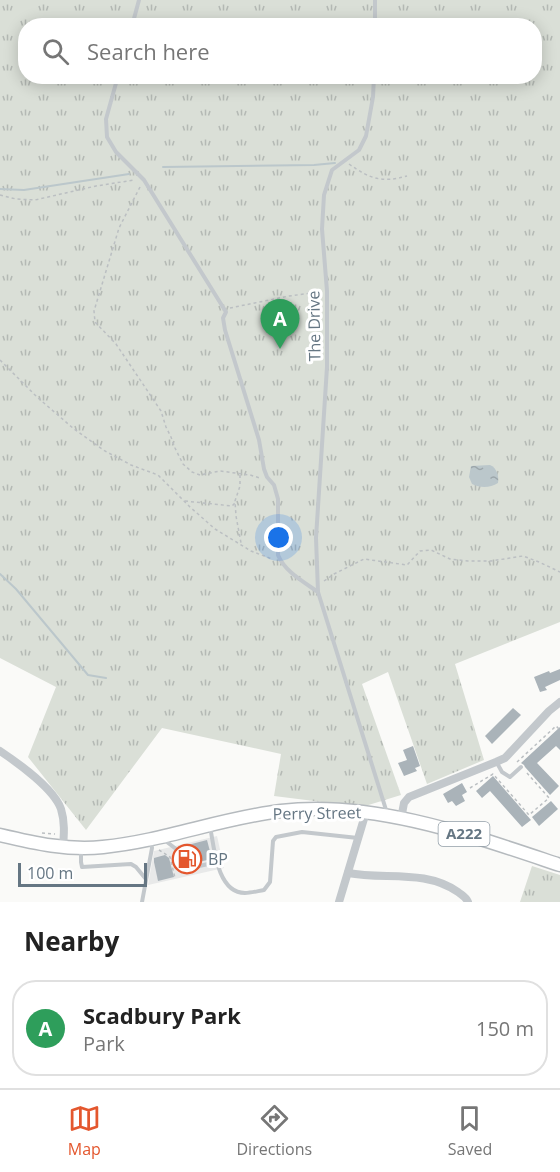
<!DOCTYPE html>
<html lang="en">
<head>
<meta charset="utf-8">
<style>
	body { margin:0; font-family:"Open Sans",sans-serif; background:#f6f6f6; color:#222 }
	.scale { position:absolute; left:18px; bottom:15px; width:129px; box-sizing:border-box; padding-left:6px; border:3px solid #657683; border-top:0; font-size:16px; line-height:21px; white-space:nowrap; color:#657683; -webkit-text-stroke:4px #fff; paint-order:stroke }
	.you { position:absolute; left:279px; top:538px; width:21px; height:21px; margin:-15px; border:4px solid #fff; border-radius:50%; background:#1a73e8; box-shadow:0 0 0 9px #1a73e833 }
	.badge { display:grid; place-items:center; width:39px; height:39px; border-radius:50%; background:#e4572e; color:#fff; font-size:20px; font-weight:700 }
	.pin { position:absolute; translate:-50% -50px; filter:drop-shadow(0 2px 3px #0008) }
	.pin::after { content:''; position:absolute; top:32px; width:21px; height:18px; background:inherit; clip-path:polygon(0 0,100% 0,50% 100%) }
	.list { margin:0; padding:0; list-style:none }
	h2 { display:flex; justify-content:space-between; align-items:center; height:78px; margin:0; padding:0 24px; font-size:26px }
	h2 small { font-size:20px; font-weight:400; color:#767676 }
	.list li { display:grid; grid-template-columns:39px 1fr auto; gap:18px; align-items:center; box-sizing:border-box; height:96px; margin:0 12px 12px; padding:0 12px; border:2px solid #e0e0e0; border-radius:24px }
	.list b { display:block; font-size:22px; white-space:nowrap }
	.list p { margin:0; font-size:20px; white-space:nowrap; color:#767676 }
	.list em { font-size:20px; font-style:normal; color:#767676 }
	.icon { flex:none; width:33px; height:33px; fill:none; stroke:currentColor; stroke-width:2; stroke-linecap:round; stroke-linejoin:round }
	.map { position:relative; flex:none; width:560px; height:902px; overflow:hidden }
	.search { position:absolute; background:#fff; box-shadow:0 3px 15px #0003; left:18px; right:18px; top:18px; height:66px; display:flex; align-items:center; gap:15px; box-sizing:border-box; padding:0 21px; border-radius:24px; color:#767676; font-size:22px }
	.sheet { height:186px; background:#fff }
	nav { display:flex; justify-content:space-around; align-items:center; box-sizing:border-box; height:84px; border-top:2px solid #e0e0e0; background:#fff; font-size:16px; color:#767676 }
	nav a { display:grid; justify-items:center; gap:3px }
	nav .on { color:#e4572e }
	.map>svg:first-child { display:block }
	.built { fill:#e8e9e9 }
	.park { fill:url(#park-tufts); fill-rule:evenodd }
	.water { fill:url(#water-ripples) }
	.lines { fill:none; stroke-linecap:round; stroke-linejoin:round }
	.stream { stroke:#bbc7cb; stroke-width:2 }
	.building { fill:#aab3b9 }
	.primary-casing { stroke:#b5babe; stroke-width:15 }
	.path { stroke:#bbbfc2; stroke-width:1.5; stroke-dasharray:3 3; stroke-linecap:butt }
	.lane { stroke:#c3c8cc; stroke-width:4 }
	.street { stroke:#c3c8cc; stroke-width:8 }
	.primary { stroke:#fff; stroke-width:12 }
	.labels { text-anchor:middle; stroke-width:6; stroke-linejoin:round; paint-order:stroke }
	.shield { fill:#fff; stroke:#939fa8; stroke-width:1.5 }
	.shield-label { font-size:15px; font-weight:bold; fill:#657683 }
	.street-label { font-size:16px; fill:#657683; stroke:#fff }
	.poi-label { font-size:16px; fill:#657683; stroke:#fff; text-anchor:start }
</style>
</head>
<body>
<div class="map">
<svg width="560" height="902" viewBox="0 0 560 902">
	<defs>
		<pattern id="park-tufts" width="24" height="20" patternUnits="userSpaceOnUse" patternTransform="scale(1.5)"><rect width="24" height="20" fill="#dadfd7"/><path d="M3 7l-1-3M5 7V3M7 7l1-3M15 17l-1-3M17 17v-4M19 17l1-3" fill="none" stroke="#b4b9b4"/></pattern>
		<pattern id="water-ripples" width="26" height="14" patternUnits="userSpaceOnUse" patternTransform="scale(1.5)"><rect width="26" height="14" fill="#bbc7cb"/><path d="M2 4q2-2 4 0t4 0M15 11q2-2 4 0t4 0" fill="none" stroke="#9ca6aa"/></pattern>
	</defs>
	<rect width="100%" height="100%" fill="#fafaf8"/>
	<polygon class="built" points="217,836 224,868 148,885 154,851"/>
	<g class="park">
		<path d="M 0,0 L 560,0 L 560,622 L 455,664 L 484,760 L 427,784 L 388,672 L 362,684 L 401,795 L 362,807 L 274,796 L 281,754 L 162,728 L 86,830 L 28,757 L 56,687 L 0,658 ZM 26,26 L 534,26 L 534,76 L 26,76 Z"/>
		<polygon points="532,866 560,875 560,902 520,902"/>
	</g>
	<path class="water" d="M 490,465 C 497,468 499,476 498,483 C 490,488 480,488 472,484 L 469,477 L 471,466 Z"/>
	<g class="lines">
		<g class="stream">
			<polyline points="163,167 314,165 335,163"/>
			<polyline points="0,189 24,190 129,174"/>
			<polyline points="0,574 16,589 88,675 106,678"/>
		</g>
	</g>
	<g class="building">
		<polygon points="560,669 560,680 545,687 547,690 540,692 534,677 549,671 550,673"/>
		<polygon points="513,708 521,715 492,744 485,736"/>
		<polygon points="560,727 560,750 556,746 537,763 559,786 550,795 525,767 524,765 521,763"/>
		<polygon points="413,746 420,766 415,768 417,771 404,776 398,763 407,760 403,750"/>
		<polygon points="493,776 531,820 522,827 490,791 482,798 476,791"/>
		<polygon points="462,783 467,792 462,795 465,801 456,806 452,801 448,803 443,794"/>
		<polygon points="551,801 558,809 539,826 532,817"/>
		<polygon points="207,840 212,859 189,864 184,846"/>
		<polygon points="165,855 169,858 174,877 158,881 154,862 154,858"/>
	</g>
	<g class="lines">
		<g class="primary-casing">
			<path id="primary" d="M 0,835 C 34,843 69,851 103,847 C 164,841 221,818 281,811 C 374,800 473,836 560,865"/>
		</g>
		<g class="path">
			<path d="M 349,164 C 370,179 382,183 407,176"/>
			<polyline points="140,187 119,228 94,311 95,322 116,344 161,411 166,427 171,437 175,448 183,464 192,472 200,475 220,471 250,475 260,478"/>
			<polyline points="0,195 16,199 35,200 96,186 134,180"/>
			<polyline points="230,308 289,296 320,292"/>
			<polyline points="0,360 37,397 74,429 105,451 131,465 158,475 190,507 215,529 251,551 272,559"/>
			<polyline points="240,475 240,486 235,501 236,516 241,543"/>
			<polyline points="185,501 232,506 235,503"/>
			<polyline points="324,581 334,574 364,559 407,565 420,551 431,550 450,559 468,561 491,561 523,556 539,562 560,572"/>
			<polyline points="517,762 556,726 560,730"/>
			<polyline points="470,788 493,774 529,815 549,798 526,772"/>
			<polyline points="42,833 55,834"/>
			<polyline points="159,850 170,857 175,878"/>
		</g>
		<g class="lane">
			<polyline points="375,0 375,26"/>
			<polyline points="132,26 139,0"/>
			<path d="M 118,76 L 106,119 L 107,137 L 116,152 L 144,180 L 226,312 L 223,318 L 225,330 L 259,440 L 264,469 L 267,477 L 274,485 L 278,499 L 278,555 C 285,572 304,582 318,592 L 387,813"/>
			<polyline points="318,592 316,538 327,367 327,291 322,229 324,195 332,170 359,150 366,136 373,97 374,76"/>
			<polyline points="497,763 502,772 510,777 521,767"/>
			<path d="M 210,826 C 214,847 217,893 245,893 C 251,893 258,891 264,890 L 270,882 L 273,841 L 276,837 L 302,832 L 358,838"/>
			<polyline points="163,839 180,852 186,869 217,862"/>
			<polyline points="81,849 81,862 82,867 131,864 136,867 145,878"/>
			<polyline points="142,902 152,848 151,843"/>
		</g>
		<g class="street">
			<path d="M 0,751 C 18,763 54,789 61,809 C 65,822 64,834 63,847"/>
			<polyline points="401,819 404,803 409,797 496,762 505,758 549,711 560,702"/>
			<path d="M 348,873 C 385,880 425,869 458,892 C 463,896 466,897 468,902"/>
			<polyline points="339,902 366,812"/>
		</g>
		<use href="#primary" class="primary"/>
	</g>
	<defs>
		<g id="fuel-ring" transform="scale(1.5)"><circle r="9.5" fill="#fff" stroke="#e4572e" stroke-width="1.5"/><path d="M-5.5-6h7V0h2V4h1.3V-2.5L3-4.5l.8-.8L6-3V5H2.5V1h-1V6h-7ZM-4.2-4.7v3.2H.2V-4.7Z" fill="#e4572e"/></g>
	</defs>
	<g fill-rule="evenodd">
		<use href="#fuel-ring" x="187" y="859"/>
	</g>
	<g class="labels">
		<rect class="shield" x="438.5" y="822" width="51" height="24" rx="4.5"/>
		<g class="shield-label">
			<text x="464" y="839">A222</text>
		</g>
		<g class="street-label">
			<text transform="translate(314 326) rotate(-91)" y="6">The Drive</text>
			<text transform="translate(317 813) rotate(-1)" y="6">Perry Street</text>
		</g>
		<g class="poi-label">
			<text x="208" y="865">BP</text>
		</g>
	</g>
</svg>
<div class="scale">100 m</div>
<div class="you"></div>
<div class="pin badge" style="left:280px;top:349px;background:#2e9e5b">A</div>
<div class="search"><svg class="icon" aria-label="search" viewBox="0 0 24 24"><circle cx="10" cy="10" r="6"/><path d="M15 15l6 6"/></svg>Search here</div>
</div>
<section class="sheet">
<h2>Nearby<small></small></h2>
<ul class="list">
<li><span class="badge" style="background:#2e9e5b">A</span><div><b>Scadbury Park</b><p>Park</p></div><em>150 m</em></li>
</ul>
</section>
<nav>
<a class="on"><svg class="icon" aria-label="map" viewBox="0 0 24 24"><path d="M3 6l6-2 6 2 6-2v14l-6 2-6-2-6 2zM9 4v14M15 6v14"/></svg>Map</a>
<a><svg class="icon" aria-label="directions" viewBox="0 0 24 24"><path d="M12 3l9 9-9 9-9-9zM9 14v-3h6M13 9l2 2-2 2"/></svg>Directions</a>
<a><svg class="icon" aria-label="saved" viewBox="0 0 24 24"><path d="M7 4h10v16l-5-4-5 4z"/></svg>Saved</a>
</nav>
</body>
</html>
